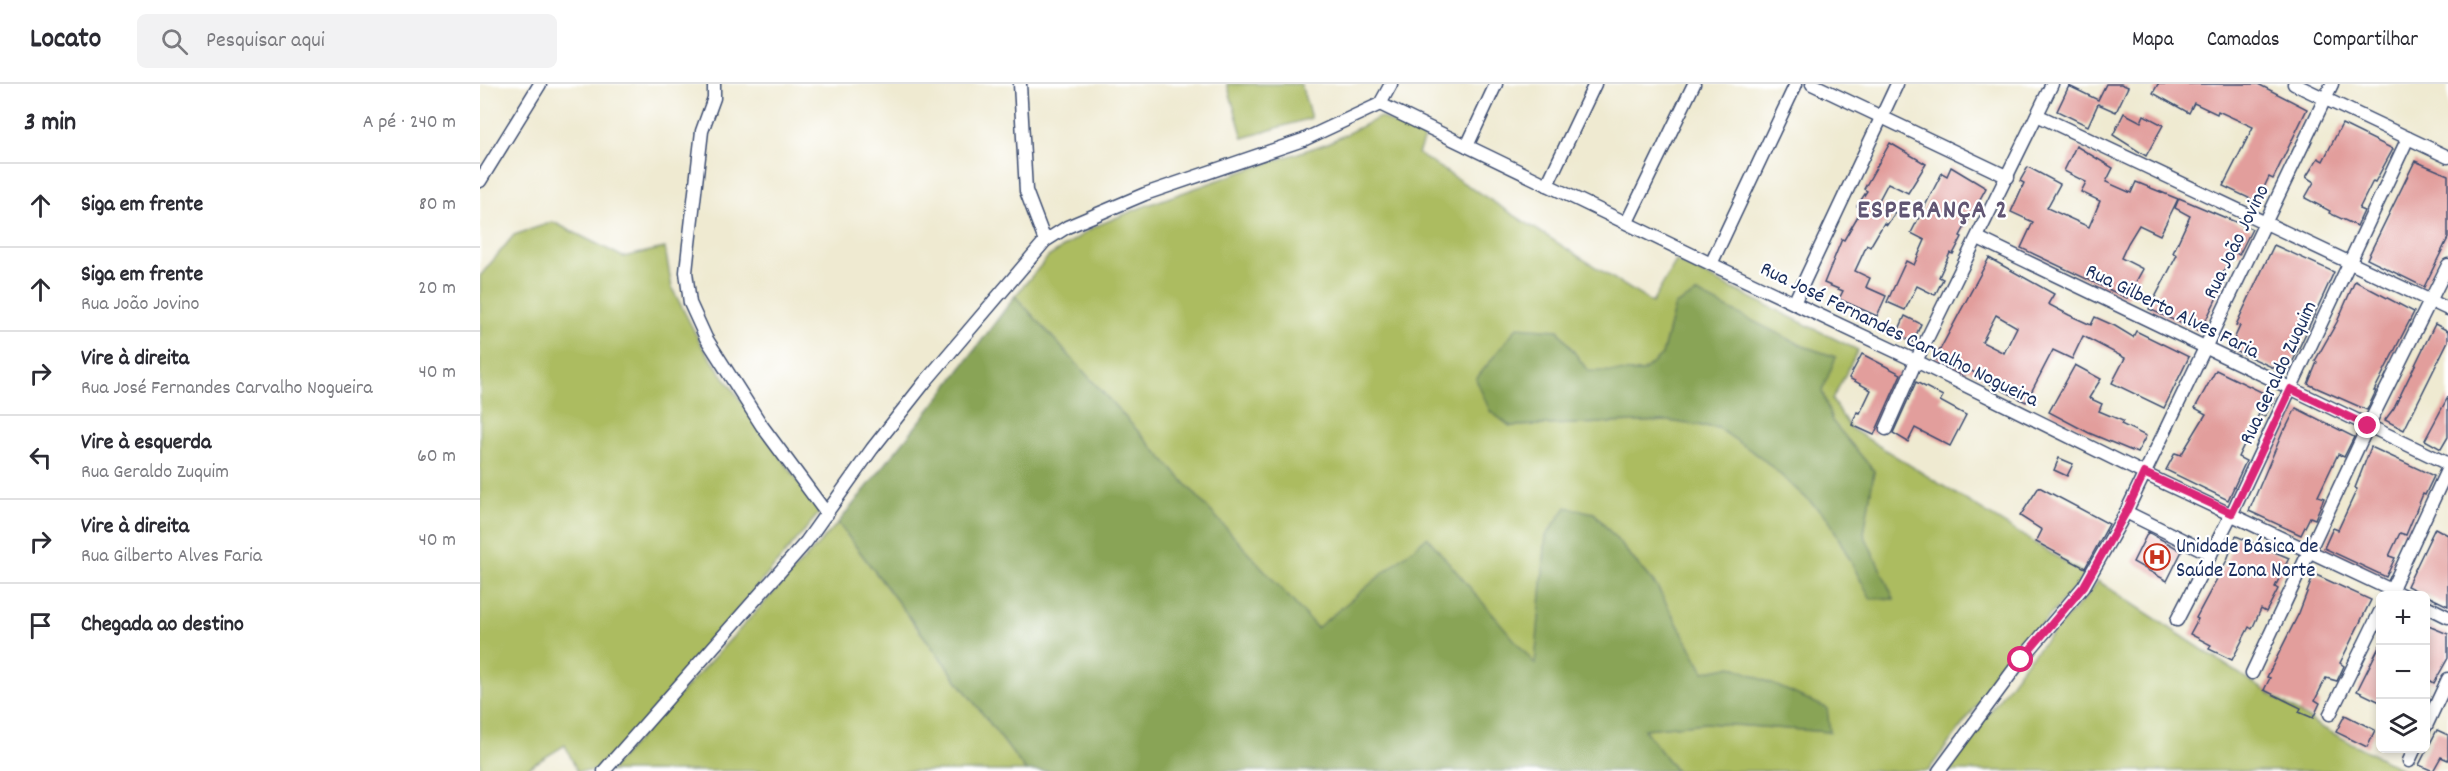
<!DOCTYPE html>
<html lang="pt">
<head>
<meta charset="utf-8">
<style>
	body { margin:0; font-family:Dekko,sans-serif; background:#f2f2f3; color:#2b2b33 }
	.controls { position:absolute; right:18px; bottom:18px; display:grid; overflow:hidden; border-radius:9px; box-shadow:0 3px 9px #0003 }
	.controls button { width:54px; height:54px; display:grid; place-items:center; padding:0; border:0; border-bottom:2px solid #e1e1e2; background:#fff; color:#2b2b33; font:30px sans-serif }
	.stop { position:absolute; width:18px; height:18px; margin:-14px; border:4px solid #db2777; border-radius:50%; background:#fff }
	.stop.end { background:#db2777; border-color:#fff; box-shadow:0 2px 6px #0008 }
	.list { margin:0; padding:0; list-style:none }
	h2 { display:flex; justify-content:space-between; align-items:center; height:78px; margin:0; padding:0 24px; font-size:26px }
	h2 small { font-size:20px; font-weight:400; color:#7c7c81 }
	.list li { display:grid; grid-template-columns:39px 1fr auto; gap:18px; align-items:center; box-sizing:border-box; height:84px; padding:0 24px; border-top:2px solid #e1e1e2 }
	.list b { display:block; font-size:22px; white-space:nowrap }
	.list p { margin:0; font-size:20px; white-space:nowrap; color:#7c7c81 }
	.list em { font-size:20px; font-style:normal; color:#7c7c81 }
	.icon { flex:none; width:33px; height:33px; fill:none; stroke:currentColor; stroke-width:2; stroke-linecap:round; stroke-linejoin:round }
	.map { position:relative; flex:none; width:1968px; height:687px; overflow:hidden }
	header { display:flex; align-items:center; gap:36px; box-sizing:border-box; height:84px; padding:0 30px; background:#fff; border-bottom:2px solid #e1e1e2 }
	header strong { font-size:28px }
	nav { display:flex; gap:33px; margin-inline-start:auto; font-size:21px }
	.search { width:420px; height:54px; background:#f2f2f3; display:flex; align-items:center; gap:15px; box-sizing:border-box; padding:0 21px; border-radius:9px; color:#7c7c81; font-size:22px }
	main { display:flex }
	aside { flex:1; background:#fff }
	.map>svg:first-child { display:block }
	.green { fill:#acbc60; stroke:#64765f; stroke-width:1.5; fill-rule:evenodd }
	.forest { fill:#89a456; stroke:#526a5a; stroke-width:1.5 }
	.building { fill:#e29e9c; fill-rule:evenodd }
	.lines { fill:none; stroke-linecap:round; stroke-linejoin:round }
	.street-casing { stroke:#3b4b6f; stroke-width:15 }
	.street { stroke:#fff; stroke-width:12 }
	.route { stroke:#db2777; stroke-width:8 }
	.labels { text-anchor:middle; stroke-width:4.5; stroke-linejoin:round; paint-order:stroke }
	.street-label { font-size:21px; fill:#1b2f5e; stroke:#fff }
	.poi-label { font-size:21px; fill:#1b2f5e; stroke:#fff; text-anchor:start }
	.district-label { font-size:27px; font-weight:bold; letter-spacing:1.5px; fill:#615674; stroke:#fff }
</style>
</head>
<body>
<header>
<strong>Locato</strong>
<div class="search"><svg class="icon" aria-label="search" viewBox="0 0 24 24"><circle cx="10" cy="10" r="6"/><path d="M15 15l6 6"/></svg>Pesquisar aqui</div>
<nav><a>Mapa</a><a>Camadas</a><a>Compartilhar</a></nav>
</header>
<main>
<aside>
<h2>3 min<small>A pé · 240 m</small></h2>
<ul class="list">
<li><svg class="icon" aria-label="ahead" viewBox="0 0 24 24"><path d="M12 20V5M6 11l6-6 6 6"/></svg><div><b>Siga em frente</b></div><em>80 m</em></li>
<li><svg class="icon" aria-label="ahead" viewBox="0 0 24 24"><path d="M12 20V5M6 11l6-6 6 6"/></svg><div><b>Siga em frente</b><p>Rua João Jovino</p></div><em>20 m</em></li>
<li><svg class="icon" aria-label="right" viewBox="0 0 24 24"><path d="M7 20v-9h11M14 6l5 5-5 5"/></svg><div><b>Vire à direita</b><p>Rua José Fernandes Carvalho Nogueira</p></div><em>40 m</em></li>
<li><svg class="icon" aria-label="left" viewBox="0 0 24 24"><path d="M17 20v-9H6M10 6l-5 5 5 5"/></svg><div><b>Vire à esquerda</b><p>Rua Geraldo Zuquim</p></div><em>60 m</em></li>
<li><svg class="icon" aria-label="right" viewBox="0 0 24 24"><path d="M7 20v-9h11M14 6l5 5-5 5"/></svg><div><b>Vire à direita</b><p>Rua Gilberto Alves Faria</p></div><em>40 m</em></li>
<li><svg class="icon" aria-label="arrive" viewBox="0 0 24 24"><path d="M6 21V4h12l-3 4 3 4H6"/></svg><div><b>Chegada ao destino</b></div></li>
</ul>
</aside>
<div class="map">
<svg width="1968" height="687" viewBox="0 0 1968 687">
	<rect width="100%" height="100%" fill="#fff"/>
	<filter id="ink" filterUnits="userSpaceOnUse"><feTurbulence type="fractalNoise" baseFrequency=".0167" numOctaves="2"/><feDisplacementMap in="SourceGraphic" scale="12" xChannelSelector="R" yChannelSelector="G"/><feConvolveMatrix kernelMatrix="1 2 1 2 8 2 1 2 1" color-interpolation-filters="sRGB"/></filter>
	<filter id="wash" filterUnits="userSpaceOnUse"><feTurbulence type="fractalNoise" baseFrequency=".008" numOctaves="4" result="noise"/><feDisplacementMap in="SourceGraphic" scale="24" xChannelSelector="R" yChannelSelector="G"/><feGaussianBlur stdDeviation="1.35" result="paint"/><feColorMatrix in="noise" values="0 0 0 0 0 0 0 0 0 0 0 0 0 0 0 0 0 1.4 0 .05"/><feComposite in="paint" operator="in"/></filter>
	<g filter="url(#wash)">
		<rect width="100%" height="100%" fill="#efead1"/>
		<g class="green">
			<polygon points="747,0 821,0 831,34 763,54"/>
			<path d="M 900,33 L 944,54 L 938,70 L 1172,219 L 1196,177 L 1378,266 L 1352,316 L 1370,344 L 1606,491 L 1533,573 L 1448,687 L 1196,687 L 1163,645 L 1226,639 L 1350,648 L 1224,588 L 1177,503 L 1114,429 L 1066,452 L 1056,581 L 837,545 L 535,212 L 568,173 L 614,143 L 662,123 L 767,86 L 848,59 ZM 1195,221 L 1355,273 L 1342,307 L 1352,337 L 1394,387 L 1384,450 L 1414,515 L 1390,514 L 1348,434 L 1282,374 L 1238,344 L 1189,337 L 1030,342 L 1010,327 L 1078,246 L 1108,288 L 1163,288 L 1182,272 Z"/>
			<polygon points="73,138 143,173 185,164 192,204 222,262 340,428 122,687 97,687 85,661 43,687 0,687 0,192 34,151"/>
			<polygon points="358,439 546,687 129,687"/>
			<polygon points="1618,497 1839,642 1925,687 1466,687 1547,577 1608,511"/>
		</g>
		<g class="forest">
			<polygon points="1217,209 1323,262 1356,273 1342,307 1352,337 1394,387 1384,450 1414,515 1390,514 1348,434 1282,374 1238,344 1189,337 1030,342 1010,327 996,295 1037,243 1078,246 1108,287 1163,288 1182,271 1195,221"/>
			<polygon points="535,212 837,544 947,453 1055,580 1066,452 1086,423 1114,429 1177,503 1224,588 1252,582 1347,624 1350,648 1226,639 1164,645 1196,687 546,687 358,439 461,311"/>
		</g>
		<g id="blocks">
			<g class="building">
				<polygon points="1626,0 1641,0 1648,3 1636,28 1618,20 1608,42 1577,27 1589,2 1618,16"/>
				<polygon points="1678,0 1778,0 1827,25 1793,95 1789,93 1777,118 1743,102 1773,43 1738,27 1737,30 1714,19 1709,29 1673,9"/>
				<polygon points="1644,29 1661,38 1664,31 1683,41 1666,72 1633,51"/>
				<polygon points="1862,40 1913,65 1895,98 1893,97 1879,125 1884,127 1877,142 1849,129 1850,127 1825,114 1834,98 1826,93 1838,74 1843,77"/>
				<polygon points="1410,59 1446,80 1428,109 1408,99 1398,118 1415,129 1407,141 1404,139 1390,163 1387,161 1375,187 1390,194 1386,203 1406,212 1397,232 1359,215 1363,207 1344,199 1362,155 1364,156 1382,125 1377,122 1387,107 1384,105"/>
				<polygon points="1596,62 1633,84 1626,98 1651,109 1656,98 1698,115 1680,151 1659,141 1648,159 1641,174 1663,185 1647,214 1541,164 1553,138 1531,128 1544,99 1540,97 1548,83 1580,100 1567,124 1609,143 1620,117 1601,108 1606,98 1584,87"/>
				<polygon points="1935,77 1968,91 1968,154 1944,203 1887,175"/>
				<polygon points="1471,83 1506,104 1480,152 1482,153 1473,170 1470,169 1459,193 1463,195 1455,211 1437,202 1425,226 1407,218 1426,177 1434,181 1445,156 1431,149 1462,89 1467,92"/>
				<polygon points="1699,114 1772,145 1759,171 1753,167 1739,197 1744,199 1720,248 1669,225 1697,171 1693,169 1710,132 1695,124"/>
				<polygon points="1794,161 1854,188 1807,290 1750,264 1760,242 1756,241"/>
				<path d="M 1509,174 L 1574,210 L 1568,220 L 1589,231 L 1611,241 L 1615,233 L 1635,242 L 1653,253 L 1656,247 L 1709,273 L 1684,324 L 1632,299 L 1645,274 L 1603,252 L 1592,275 L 1573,266 L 1546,318 L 1508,299 L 1510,296 L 1487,285 L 1484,290 L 1455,275 ZM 1516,231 L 1537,243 L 1524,269 L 1502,258 Z"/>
				<polygon points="1875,197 1934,228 1894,307 1896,307 1887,326 1828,300 1837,278 1835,277 1857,238"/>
				<polygon points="1425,232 1441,240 1433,258 1417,250"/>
				<polygon points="1955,240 1968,247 1968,257 1924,346 1905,336 1914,324"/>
				<polygon points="1382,270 1421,290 1394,351 1372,341 1377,328 1380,329 1391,306 1369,294"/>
				<polygon points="1595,281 1621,295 1609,314 1622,320 1619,327 1643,337 1641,340 1666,352 1657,369 1609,349 1569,328"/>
				<polygon points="1736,286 1794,314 1785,333 1779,330 1758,373 1766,377 1748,416 1686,386 1695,369 1701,371 1726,330 1715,324"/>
				<polygon points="1436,298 1463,312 1460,317 1486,331 1470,362 1435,344 1428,358 1413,349"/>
				<polygon points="1968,313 1968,353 1961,365 1945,356"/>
				<polygon points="1816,324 1874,353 1864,373 1858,370 1838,412 1844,414 1837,430 1835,435 1830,433 1821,451 1769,427 1804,345 1805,346"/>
				<polygon points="1891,363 1954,392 1945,411 1943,410 1926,451 1920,449 1909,472 1915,474 1906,493 1844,464 1853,444 1858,446 1877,405 1875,404"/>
				<polygon points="1579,374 1593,380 1587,392 1574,386"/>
				<polygon points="1559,403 1629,440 1605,484 1556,458 1562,446 1540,432"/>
				<polygon points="1955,444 1968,451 1968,522 1927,502"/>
				<polygon points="1668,448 1702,467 1687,497 1653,478"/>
				<polygon points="1756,452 1809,474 1795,503 1798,505 1786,528 1781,525 1772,545 1769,543 1752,576 1729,565 1731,561 1710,550 1718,535 1716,534 1747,476"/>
				<polygon points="1834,490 1891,516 1860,579 1864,582 1857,597 1846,594 1835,616 1840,619 1833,634 1819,628 1821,624 1784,606 1790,594 1787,593 1819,529"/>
				<polygon points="1946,541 1968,550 1968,574 1954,599 1946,594"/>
				<polygon points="1900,561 1900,618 1877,607"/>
				<polygon points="1865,631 1895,646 1887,663 1856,648"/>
				<polygon points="1957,646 1968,651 1968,676 1961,673 1953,687 1939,681"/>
			</g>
		</g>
	</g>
	<g filter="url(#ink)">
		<use href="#blocks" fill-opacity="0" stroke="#3b4b6f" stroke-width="1.5"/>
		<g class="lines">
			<g class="street-casing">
				<g id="street">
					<polyline points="234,0 234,14 222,47 209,160 206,188 210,219 226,254 282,342 347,430"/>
					<polyline points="540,0 546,107 565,157"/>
					<polyline points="1332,0 1528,93"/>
					<polyline points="1814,0 1968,73"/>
					<polyline points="900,20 1231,180 1436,277 1663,389 1924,512"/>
					<polyline points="900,20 911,0"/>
					<polyline points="1557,31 1968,225"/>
					<polyline points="987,62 1016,0"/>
					<polyline points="0,97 60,0"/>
					<polyline points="1067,101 1115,0"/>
					<polyline points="1147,138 1214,0"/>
					<polyline points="1498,154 1968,380"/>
					<polyline points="1231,180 1316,0"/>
					<polyline points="1314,219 1417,0"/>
					<polyline points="1406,345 1436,277 1572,0"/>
					<polyline points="1646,428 1731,470"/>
					<polyline points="1909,511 1968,384"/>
					<polyline points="1946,522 1968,533"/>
					<polyline points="1697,536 1752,429 1928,54"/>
					<polyline points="1772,589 1888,342 1968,181"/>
					<polyline points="1850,630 1900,528"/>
					<polyline points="1946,642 1968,595"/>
					<polyline points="1929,677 1935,664"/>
					<polyline points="124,687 326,458 392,365 445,298 565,157 587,143 665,110 823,56 900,20"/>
					<polyline points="1459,687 1541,576 1604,502 1646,428 1852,0"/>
				</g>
			</g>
			<use href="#street" class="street"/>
		</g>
	</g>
	<g class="lines" filter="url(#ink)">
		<polyline class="route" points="1541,576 1604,502 1646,428 1664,389 1752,429 1811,305 1888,342"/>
	</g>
	<defs>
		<g id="hospital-ring" transform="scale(1.35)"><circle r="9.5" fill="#fff" stroke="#c8321e" stroke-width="1.5"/><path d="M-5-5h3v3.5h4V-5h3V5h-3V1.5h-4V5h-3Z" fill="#c8321e"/></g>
	</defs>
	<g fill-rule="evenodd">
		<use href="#hospital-ring" x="1677" y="473"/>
	</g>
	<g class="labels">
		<g class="street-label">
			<text transform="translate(1755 157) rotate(-64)" y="7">Rua João Jovino</text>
			<text transform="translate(1693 226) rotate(26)" y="7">Rua Gilberto Alves Faria</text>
			<text transform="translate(1420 249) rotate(26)" y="7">Rua José Fernandes Carvalho Nogueira</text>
			<text transform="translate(1797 288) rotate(-65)" y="7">Rua Geraldo Zuquim</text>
		</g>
		<g class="poi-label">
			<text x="1696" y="468">Unidade Básica de<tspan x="1696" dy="24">Saúde Zona Norte</tspan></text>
		</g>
		<g class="district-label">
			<text x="1453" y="133">ESPERANÇA 2</text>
		</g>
	</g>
</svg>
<div class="controls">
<button>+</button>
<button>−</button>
<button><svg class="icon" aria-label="layers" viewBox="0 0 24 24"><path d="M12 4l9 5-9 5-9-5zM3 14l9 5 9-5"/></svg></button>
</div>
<div class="stop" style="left:1541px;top:576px"></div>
<div class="stop end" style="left:1888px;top:342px"></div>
</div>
</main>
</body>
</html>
